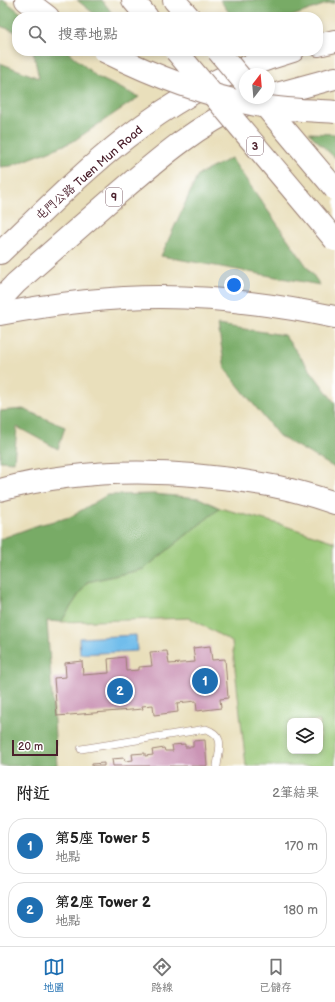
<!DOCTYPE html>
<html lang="zh-TW">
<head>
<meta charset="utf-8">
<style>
	body { margin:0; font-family:"Balsamiq Sans","LXGW WenKai TC",sans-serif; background:#f2f2f2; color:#222 }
	.controls { position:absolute; right:12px; bottom:12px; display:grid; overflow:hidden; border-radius:8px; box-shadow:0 2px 6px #0003 }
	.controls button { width:36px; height:36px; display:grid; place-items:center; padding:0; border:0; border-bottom:1px solid #e0e0e0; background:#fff; color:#222; font:20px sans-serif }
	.compass { position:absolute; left:239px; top:68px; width:36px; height:36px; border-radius:50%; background:#fff; box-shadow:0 2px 6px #0003; rotate:16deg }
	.scale { position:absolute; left:12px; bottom:10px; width:46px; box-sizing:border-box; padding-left:4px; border:2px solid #4a1f2b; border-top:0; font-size:11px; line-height:14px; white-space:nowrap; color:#4a1f2b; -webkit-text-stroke:3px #fff; paint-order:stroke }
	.you { position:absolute; left:234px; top:285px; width:14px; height:14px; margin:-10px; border:3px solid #fff; border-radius:50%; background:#1a73e8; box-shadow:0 0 0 6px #1a73e833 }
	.badge { display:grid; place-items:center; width:26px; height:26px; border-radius:50%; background:#1f6fb2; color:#fff; font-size:13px; font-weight:700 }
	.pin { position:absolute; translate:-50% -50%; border:2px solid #fff; box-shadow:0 1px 4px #0006 }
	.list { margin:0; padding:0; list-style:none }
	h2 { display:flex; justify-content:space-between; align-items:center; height:52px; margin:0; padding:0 16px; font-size:17px }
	h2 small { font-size:13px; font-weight:400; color:#767676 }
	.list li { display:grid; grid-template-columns:26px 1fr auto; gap:12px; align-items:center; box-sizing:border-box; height:56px; margin:0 8px 8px; padding:0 8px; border:1px solid #e0e0e0; border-radius:16px }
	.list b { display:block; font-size:15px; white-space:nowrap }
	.list p { margin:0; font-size:13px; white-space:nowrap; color:#767676 }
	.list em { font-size:13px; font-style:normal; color:#767676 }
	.icon { flex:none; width:22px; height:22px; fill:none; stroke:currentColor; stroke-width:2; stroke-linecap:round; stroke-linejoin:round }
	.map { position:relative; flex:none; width:335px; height:766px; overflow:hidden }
	.search { position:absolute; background:#fff; box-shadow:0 2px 6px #0003; left:12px; right:12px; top:12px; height:44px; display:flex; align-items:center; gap:10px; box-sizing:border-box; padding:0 14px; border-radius:16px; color:#767676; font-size:15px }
	.sheet { height:180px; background:#fff }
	nav { display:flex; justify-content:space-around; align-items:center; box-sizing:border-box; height:56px; border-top:1px solid #e0e0e0; background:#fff; font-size:11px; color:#767676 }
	nav a { display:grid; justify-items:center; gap:2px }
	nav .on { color:#1f6fb2 }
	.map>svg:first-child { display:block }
	.green { fill:#96c675; stroke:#707250; fill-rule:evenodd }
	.forest { fill:#78ab66; stroke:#616548 }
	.water { fill:#71bdeb; stroke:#5e6e8b }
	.building { fill:#cb94b5 }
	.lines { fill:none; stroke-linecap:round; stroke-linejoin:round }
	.lane-casing { stroke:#9a7f73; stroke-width:8 }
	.highway-casing { stroke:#9a7f73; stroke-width:24 }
	.lane { stroke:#fff; stroke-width:7 }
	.highway { stroke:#fff; stroke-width:22 }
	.highway-bridge-casing { stroke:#9a7f73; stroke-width:24; stroke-linecap:butt }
	.highway-bridge { stroke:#fff; stroke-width:22 }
	.labels { text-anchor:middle; stroke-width:3; stroke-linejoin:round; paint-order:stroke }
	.shield { fill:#fff; stroke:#80626b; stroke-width:1 }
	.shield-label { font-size:11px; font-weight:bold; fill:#4a1f2b }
	.street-label { font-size:12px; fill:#4a1f2b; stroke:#fff }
</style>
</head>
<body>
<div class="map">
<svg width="335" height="766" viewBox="0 0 335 766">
	<rect width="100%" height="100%" fill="#fff"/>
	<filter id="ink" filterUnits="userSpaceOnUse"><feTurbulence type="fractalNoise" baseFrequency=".025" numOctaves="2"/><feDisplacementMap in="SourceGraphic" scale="8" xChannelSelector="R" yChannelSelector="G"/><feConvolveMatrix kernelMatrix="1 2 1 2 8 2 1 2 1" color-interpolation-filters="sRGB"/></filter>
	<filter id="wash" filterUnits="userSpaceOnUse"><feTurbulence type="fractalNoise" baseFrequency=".012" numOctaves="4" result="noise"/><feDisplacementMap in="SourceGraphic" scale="16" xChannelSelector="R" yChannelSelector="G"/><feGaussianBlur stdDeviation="0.9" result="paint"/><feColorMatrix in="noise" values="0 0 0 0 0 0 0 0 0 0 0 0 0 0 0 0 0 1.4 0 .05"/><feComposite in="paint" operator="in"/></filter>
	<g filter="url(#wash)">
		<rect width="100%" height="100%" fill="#e9dfbb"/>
		<path class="green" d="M 220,508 L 276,523 L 335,542 L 335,766 L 246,766 L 232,642 L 190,618 L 61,622 L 87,582 L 144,569 ZM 290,721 L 320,721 L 320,751 L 290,751 Z"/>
		<g class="forest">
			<polygon points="0,0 4,0 26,17 17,17 17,32 0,26"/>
			<polygon points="77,0 102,0 115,17 98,17"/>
			<polygon points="220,0 335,0 335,3 329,3 290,17 232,17"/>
			<polygon points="33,51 67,51 97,77 139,97 72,142 11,166 0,167 0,63 39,78"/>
			<polygon points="309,133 335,134 335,158"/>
			<polygon points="231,158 320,285 161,256 198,175"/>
			<polygon points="218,325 284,335 335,403 335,468 279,436 225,369"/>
			<polygon points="23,409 65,427 58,449 17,427 14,462 0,461 0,411"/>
			<polygon points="154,494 199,498 220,508 144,569 87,582 61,622 47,621 57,766 0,766 0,539 38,525 70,517 107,495"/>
		</g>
		<polygon class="water" points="136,635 137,651 80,654 79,638"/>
		<g id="blocks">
			<g class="building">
				<polygon points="210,646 212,660 225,659 228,698 220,699 221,708 197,711 196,701 177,703 178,712 154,715 153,705 142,706 143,709 57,716 54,678 66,677 65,663 82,661 83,675 109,673 108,659 125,657 126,671 139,670 139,667 152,666 150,652 167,651 169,664 195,662 193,648"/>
				<polygon points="205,740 207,766 113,766 112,759 124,758 125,761 133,760 132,754 145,753 145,756 153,755 152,750 164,748 165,751 173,751 172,745 185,744 185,747 193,747 193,741"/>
				<polygon points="104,763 104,766 92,766 92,764"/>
			</g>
		</g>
	</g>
	<g filter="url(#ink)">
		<use href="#blocks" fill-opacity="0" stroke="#9a7f73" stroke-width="1"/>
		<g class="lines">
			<g class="lane-casing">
				<path id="lane" d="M 81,749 L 206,729 C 226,736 219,749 217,766"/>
			</g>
			<g class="highway-casing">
				<g id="highway">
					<polyline points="26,0 48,17"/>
					<polyline points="133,0 147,17"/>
					<polyline points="174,0 189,17"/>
					<polyline points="318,45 335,41"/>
					<polyline points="269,96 335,78"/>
					<path d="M 0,253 C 41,214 82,172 127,137 C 176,99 233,68 293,51"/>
					<path d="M 0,300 L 16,283 C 48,255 80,227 113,198 C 153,164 195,126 244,105"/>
					<path d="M 0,314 C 53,304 106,297 160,297 C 219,297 277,305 335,317"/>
					<path d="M 0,490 C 85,467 176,469 262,484 C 287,488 311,495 335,503"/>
				</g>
			</g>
			<use href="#lane" class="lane"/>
			<use href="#highway" class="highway"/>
			<g class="highway-bridge-casing">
				<g id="highway-bridge">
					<path d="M 104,51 C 152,75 203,95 256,105 C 282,110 309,110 335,112"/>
					<polyline points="176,51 335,240"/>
					<polyline points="218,51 245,83"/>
					<polyline points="260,100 335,189"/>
				</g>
			</g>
			<use href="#highway-bridge" class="highway-bridge"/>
		</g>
	</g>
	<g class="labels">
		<g class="shield">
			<rect x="247" y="137" width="16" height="18" rx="3"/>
			<rect x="106" y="188" width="16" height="18" rx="3"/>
		</g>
		<g class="shield-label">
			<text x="255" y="150">3</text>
			<text x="114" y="201">9</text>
		</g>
		<g class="street-label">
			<text transform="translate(89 173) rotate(-41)" y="4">屯門公路 Tuen Mun Road</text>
		</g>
	</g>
</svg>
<div class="controls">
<button><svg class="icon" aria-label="layers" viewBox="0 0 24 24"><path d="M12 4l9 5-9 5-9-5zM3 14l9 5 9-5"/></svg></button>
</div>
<svg class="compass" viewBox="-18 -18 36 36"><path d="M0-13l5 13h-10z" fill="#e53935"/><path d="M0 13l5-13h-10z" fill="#767676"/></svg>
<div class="scale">20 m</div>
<div class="you"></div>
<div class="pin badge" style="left:205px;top:681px">1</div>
<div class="pin badge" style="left:120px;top:691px">2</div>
<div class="search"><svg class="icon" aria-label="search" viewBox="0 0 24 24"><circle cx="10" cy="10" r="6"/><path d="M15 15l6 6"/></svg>搜尋地點</div>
</div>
<section class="sheet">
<h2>附近<small>2筆結果</small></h2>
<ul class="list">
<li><span class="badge">1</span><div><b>第5座 Tower 5</b><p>地點</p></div><em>170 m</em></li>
<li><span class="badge">2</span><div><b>第2座 Tower 2</b><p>地點</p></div><em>180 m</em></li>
</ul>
</section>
<nav>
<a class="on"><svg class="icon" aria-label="map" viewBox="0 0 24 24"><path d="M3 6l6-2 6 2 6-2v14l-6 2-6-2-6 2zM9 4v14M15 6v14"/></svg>地圖</a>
<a><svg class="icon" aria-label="directions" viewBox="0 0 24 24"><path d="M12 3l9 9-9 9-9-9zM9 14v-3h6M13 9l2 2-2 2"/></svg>路線</a>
<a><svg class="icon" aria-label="saved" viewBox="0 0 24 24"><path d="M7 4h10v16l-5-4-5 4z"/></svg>已儲存</a>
</nav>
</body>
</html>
